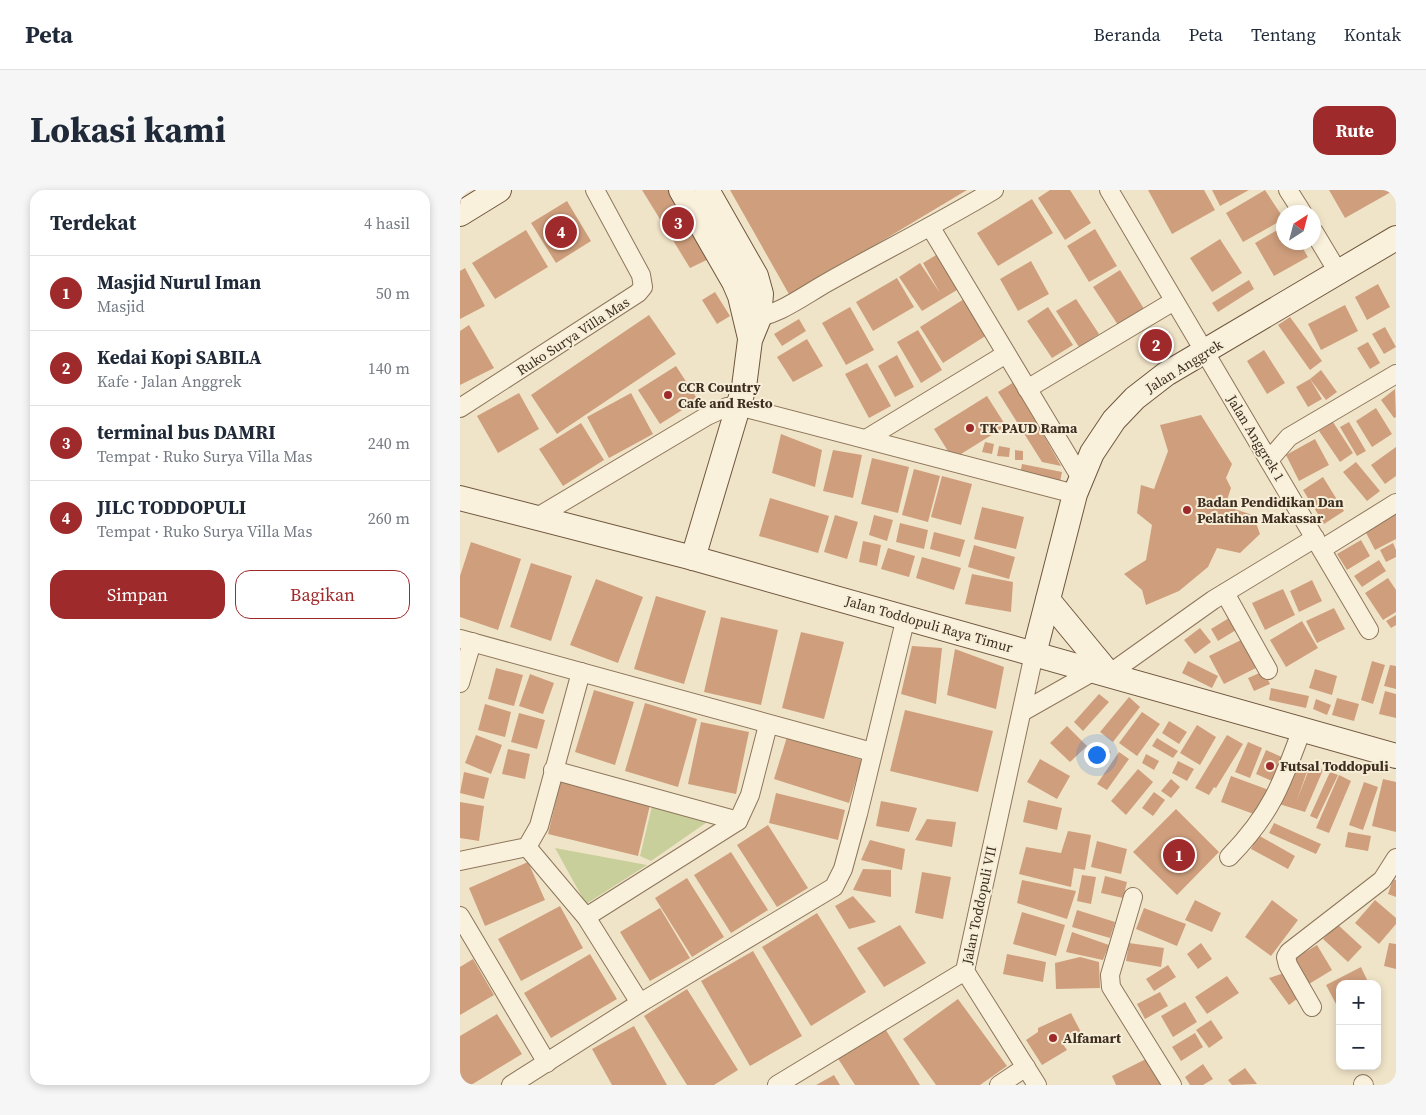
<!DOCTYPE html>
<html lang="id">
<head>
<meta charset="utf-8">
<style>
	body { margin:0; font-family:"Source Serif 4",serif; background:#f6f6f7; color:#1f2937 }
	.controls { position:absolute; right:15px; bottom:15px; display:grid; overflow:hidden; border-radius:10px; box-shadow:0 2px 8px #0003 }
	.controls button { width:45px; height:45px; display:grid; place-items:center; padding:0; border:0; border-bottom:1px solid #e0e1e3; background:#fff; color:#1f2937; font:25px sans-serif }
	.compass { position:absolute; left:816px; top:15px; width:45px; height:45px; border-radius:50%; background:#fff; box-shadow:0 2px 8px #0003; rotate:36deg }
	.you { position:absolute; left:636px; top:564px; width:18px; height:18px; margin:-12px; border:4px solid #fff; border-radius:50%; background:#1a73e8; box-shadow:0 0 0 8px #1a73e833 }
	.badge { display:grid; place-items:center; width:32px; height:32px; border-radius:50%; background:#9e2a2b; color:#fff; font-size:16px; font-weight:700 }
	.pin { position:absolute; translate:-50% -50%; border:2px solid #fff; box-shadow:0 1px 5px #0006 }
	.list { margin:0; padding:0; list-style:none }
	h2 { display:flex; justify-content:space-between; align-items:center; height:65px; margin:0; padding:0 20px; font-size:21px }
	h2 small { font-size:16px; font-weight:400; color:#747a83 }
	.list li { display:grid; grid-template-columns:32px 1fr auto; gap:15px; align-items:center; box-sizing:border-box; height:75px; padding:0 20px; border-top:1px solid #e0e1e3 }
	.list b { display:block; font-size:19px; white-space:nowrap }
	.list p { margin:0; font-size:16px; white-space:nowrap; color:#747a83 }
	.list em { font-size:16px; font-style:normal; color:#747a83 }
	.actions { display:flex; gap:10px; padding:15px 20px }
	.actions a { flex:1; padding:11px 0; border:1px solid #9e2a2b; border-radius:15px; text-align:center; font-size:18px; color:#9e2a2b }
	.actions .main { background:#9e2a2b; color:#fff }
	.map { position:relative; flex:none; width:936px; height:895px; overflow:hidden; border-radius:15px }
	header { display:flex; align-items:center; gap:30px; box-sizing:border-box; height:70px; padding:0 25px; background:#fff; border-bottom:1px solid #e0e1e3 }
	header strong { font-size:24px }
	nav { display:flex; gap:28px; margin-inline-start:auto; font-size:18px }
	.intro { display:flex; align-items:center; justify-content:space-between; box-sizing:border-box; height:120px; padding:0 30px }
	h1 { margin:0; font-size:35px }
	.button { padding:12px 22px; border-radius:15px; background:#9e2a2b; color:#fff; font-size:18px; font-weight:700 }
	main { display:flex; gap:30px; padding:0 30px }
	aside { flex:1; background:#fff; border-radius:15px; box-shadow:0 2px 8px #0003 }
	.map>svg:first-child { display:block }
	.green { fill:#c9cf9b }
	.building { fill:#cf9f7d }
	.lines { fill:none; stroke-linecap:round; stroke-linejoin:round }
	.street-casing { stroke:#8d765c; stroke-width:20 }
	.secondary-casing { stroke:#6f573f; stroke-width:26 }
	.street { stroke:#faf1dc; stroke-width:18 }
	.secondary { stroke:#faf1dc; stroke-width:24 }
	.poi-dot { fill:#9e2a2b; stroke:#f7eed8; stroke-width:2 }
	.labels { text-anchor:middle; stroke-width:4; stroke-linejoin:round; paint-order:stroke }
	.street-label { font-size:14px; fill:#3d2e20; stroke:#f7eed8 }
	.poi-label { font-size:14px; font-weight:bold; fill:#3d2e20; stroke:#f7eed8; text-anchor:start }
</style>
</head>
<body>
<header>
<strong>Peta</strong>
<nav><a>Beranda</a><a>Peta</a><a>Tentang</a><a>Kontak</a></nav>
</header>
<div class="intro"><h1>Lokasi kami</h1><a class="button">Rute</a></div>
<main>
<aside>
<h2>Terdekat<small>4 hasil</small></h2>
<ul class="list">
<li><span class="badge">1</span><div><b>Masjid Nurul Iman</b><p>Masjid</p></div><em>50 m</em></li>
<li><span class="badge">2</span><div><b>Kedai Kopi SABILA</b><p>Kafe · Jalan Anggrek</p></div><em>140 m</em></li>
<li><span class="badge">3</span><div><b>terminal bus DAMRI</b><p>Tempat · Ruko Surya Villa Mas</p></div><em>240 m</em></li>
<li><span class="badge">4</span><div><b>JILC TODDOPULI</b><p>Tempat · Ruko Surya Villa Mas</p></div><em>260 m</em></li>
</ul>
<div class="actions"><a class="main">Simpan</a><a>Bagikan</a></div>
</aside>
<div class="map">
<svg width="936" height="895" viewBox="0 0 936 895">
	<rect width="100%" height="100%" fill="#f0e4c8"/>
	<g class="green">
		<polygon points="192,616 250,630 191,671 180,666"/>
		<polygon points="95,658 187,675 126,714"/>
	</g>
	<g class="building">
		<polygon points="182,0 212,0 253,67 230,78"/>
		<polygon points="270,0 507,0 330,106"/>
		<polygon points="590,0 610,0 631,33 605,50 578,8"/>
		<polygon points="688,0 744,0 755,20 712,44"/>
		<polygon points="752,0 789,0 760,16"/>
		<polygon points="805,0 824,29 783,52 766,23"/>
		<polygon points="869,0 930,0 931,2 885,28"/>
		<polygon points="572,9 593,43 538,76 517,43"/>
		<polygon points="107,11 131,51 96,73 71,33"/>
		<polygon points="824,36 824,52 839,52 848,67 814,86 795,53"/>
		<polygon points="635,39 657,76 629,92 607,56"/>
		<polygon points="66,40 88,77 35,109 12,73"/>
		<polygon points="760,49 782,83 752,102 730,68"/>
		<polygon points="481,62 502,97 462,121 439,87 460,73 480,103 463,73"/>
		<polygon points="571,71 589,104 558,121 540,89"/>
		<polygon points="5,78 25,116 0,129 0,81"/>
		<polygon points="660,80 686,122 660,138 633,97"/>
		<polygon points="437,88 454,117 413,141 396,112"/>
		<polygon points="789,90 794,99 758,122 752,113"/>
		<polygon points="918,94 930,117 907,130 895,107"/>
		<polygon points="255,102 270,126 257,134 242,110"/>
		<polygon points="504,109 527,145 483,173 460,137"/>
		<polygon points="616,109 639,144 619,157 596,121"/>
		<polygon points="885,115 898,141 861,160 848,134"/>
		<polygon points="390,117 414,160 386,175 362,133"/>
		<polygon points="588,117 613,155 592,168 567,131"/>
		<polygon points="189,125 216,164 97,244 71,205"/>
		<polygon points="830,127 862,171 850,180 818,135"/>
		<polygon points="339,129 346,141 322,156 314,144"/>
		<polygon points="9,135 34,178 0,195 0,141"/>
		<polygon points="925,137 936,157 924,164 912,144"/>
		<polygon points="458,140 482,180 461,193 437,152"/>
		<polygon points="347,149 363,176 333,192 317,167"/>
		<polygon points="908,152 920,173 910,179 897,158"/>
		<polygon points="804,160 825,193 807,204 787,171"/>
		<polygon points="437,165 454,197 435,207 418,176"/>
		<polygon points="407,173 431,216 409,228 385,184"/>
		<polygon points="216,176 238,210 200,234 178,200"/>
		<polygon points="861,180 877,202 866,210 850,189"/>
		<polygon points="850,189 862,209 848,217 836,197"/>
		<polygon points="554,192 601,276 582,272 538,202"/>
		<polygon points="935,199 936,227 934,228 921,210"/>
		<polygon points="59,203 79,239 38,263 17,226"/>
		<polygon points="171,203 193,244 149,268 127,227"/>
		<polygon points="527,206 546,236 493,269 474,239"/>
		<polygon points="916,218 932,244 912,257 896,231"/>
		<polygon points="741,225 772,274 766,288 771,298 765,316 793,325 800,344 780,363 757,358 748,377 719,401 686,415 682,400 664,384 686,370 692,335 677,323 681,295 694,299 708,261 700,235"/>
		<polygon points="873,232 893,263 880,272 859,241"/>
		<polygon points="889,232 906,261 897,266 880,237"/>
		<polygon points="121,233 144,270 103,296 79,259"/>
		<polygon points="321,244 362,260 355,297 312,283"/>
		<polygon points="855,249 869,275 839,291 826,265"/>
		<polygon points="525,252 534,254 532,264 522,262"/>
		<polygon points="539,256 550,258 549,267 537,266"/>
		<polygon points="936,257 936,286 925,294 911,275"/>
		<polygon points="373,260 402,265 393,308 363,301"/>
		<polygon points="555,260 563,261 563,270 555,270"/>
		<polygon points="412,268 449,277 438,323 401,314"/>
		<polygon points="896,272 920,301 907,311 883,282"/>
		<polygon points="562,274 602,282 600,292 560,285"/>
		<polygon points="454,279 480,286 468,332 442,325"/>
		<polygon points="482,286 512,294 501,335 471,327"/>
		<polygon points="863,287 884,321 864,334 843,300"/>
		<polygon points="310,308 369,326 358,363 299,346"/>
		<polygon points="522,317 564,327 556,359 514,349"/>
		<polygon points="936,320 936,349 915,360 903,337"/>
		<polygon points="375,325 398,332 387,369 364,362"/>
		<polygon points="414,325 433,330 427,351 409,345"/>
		<polygon points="440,333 468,340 464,359 436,352"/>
		<polygon points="474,342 505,350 500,367 470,359"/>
		<polygon points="901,350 910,366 887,380 877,364"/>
		<polygon points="403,351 421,355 417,376 399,372"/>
		<polygon points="11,352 61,369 38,440 0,427 0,386"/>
		<polygon points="933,353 936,360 936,367 926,372 920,360"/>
		<polygon points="514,355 555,367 549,389 508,377"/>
		<polygon points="428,358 455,366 449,387 421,379"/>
		<polygon points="462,367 501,378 494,400 456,388"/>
		<polygon points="919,370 926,381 902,397 894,386"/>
		<polygon points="71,373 112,386 91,451 50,437"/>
		<polygon points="512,384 553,392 551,422 505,414"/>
		<polygon points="928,388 936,400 936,422 923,430 905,403"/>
		<polygon points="136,389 183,407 158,473 110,455"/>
		<polygon points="852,390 862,411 839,422 830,401"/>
		<polygon points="823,399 835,425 805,440 792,413"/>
		<polygon points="196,406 246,421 224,494 174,479"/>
		<polygon points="874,418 885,439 857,453 846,431"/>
		<polygon points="936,425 936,435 931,438 926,431"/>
		<polygon points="261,427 318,440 301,515 244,502"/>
		<polygon points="769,428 776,440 758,451 751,439"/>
		<polygon points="842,431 858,458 826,477 810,450"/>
		<polygon points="740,438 751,452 735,464 724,450"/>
		<polygon points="341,442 384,452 364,529 322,518"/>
		<polygon points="785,448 800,476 764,494 749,466"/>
		<polygon points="452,456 482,458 476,514 441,504"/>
		<polygon points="495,459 544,477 536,519 487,505"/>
		<polygon points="728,471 758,486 752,498 722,483"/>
		<polygon points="912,471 925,475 913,514 901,510"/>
		<polygon points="930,475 936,476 936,499 924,496"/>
		<polygon points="36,478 63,485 54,516 28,509"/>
		<polygon points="855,479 877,486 872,505 849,498"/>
		<polygon points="804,481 810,494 794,501 788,488"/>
		<polygon points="70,484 94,493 83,524 59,516"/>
		<polygon points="811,498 849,506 846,518 809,510"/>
		<polygon points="134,500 174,512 155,575 115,562"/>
		<polygon points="925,501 936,504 936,528 919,524"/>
		<polygon points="639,504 649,512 623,541 614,532"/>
		<polygon points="669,507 680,517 653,552 640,542"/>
		<polygon points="877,508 899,514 894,531 872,525"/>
		<polygon points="856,509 871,515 867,525 853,519"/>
		<polygon points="185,513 237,529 218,597 165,581"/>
		<polygon points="25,514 51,522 45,547 18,540"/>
		<polygon points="445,520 533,541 518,602 430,581"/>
		<polygon points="682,522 700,534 677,566 659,553"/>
		<polygon points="59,523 85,530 77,559 51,552"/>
		<polygon points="709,531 727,542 719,554 702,543"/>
		<polygon points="241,532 289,542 276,604 228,594"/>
		<polygon points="737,535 756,547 740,575 720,563"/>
		<polygon points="607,536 627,556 610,572 590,553"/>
		<polygon points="16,545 42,555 31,584 5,573"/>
		<polygon points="767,545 783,554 756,598 754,597 749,605 735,598"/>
		<polygon points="327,547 402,570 389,613 314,589"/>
		<polygon points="697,548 718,561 713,568 692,556"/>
		<polygon points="638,552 651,562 639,578 626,569"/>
		<polygon points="788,552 802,558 790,588 775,582"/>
		<polygon points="48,559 70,564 65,589 42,584"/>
		<polygon points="806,560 824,568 814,592 796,584"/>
		<polygon points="659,562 669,569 647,600 637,594"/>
		<polygon points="686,564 699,571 694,580 682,573"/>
		<polygon points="580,569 610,586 597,609 567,592"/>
		<polygon points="718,571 734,579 727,591 712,583"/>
		<polygon points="835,571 849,576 837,610 851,574 863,580 845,622 819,614"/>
		<polygon points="678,579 693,592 666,625 651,611"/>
		<polygon points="4,582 29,588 24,609 0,603"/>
		<polygon points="870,582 878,585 857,629 850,626"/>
		<polygon points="879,585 891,591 869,643 856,638"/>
		<polygon points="771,586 809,600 799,626 761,612"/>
		<polygon points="711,589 720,597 711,608 701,601"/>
		<polygon points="923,589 936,592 936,642 912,636"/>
		<polygon points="101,590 190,615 178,666 88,644"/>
		<polygon points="904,592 918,597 903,640 889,635"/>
		<polygon points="694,602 705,610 693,626 682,618"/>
		<polygon points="316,603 385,620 378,650 309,633"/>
		<polygon points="568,610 602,618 597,640 563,632"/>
		<polygon points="421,611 457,618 449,642 416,636"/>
		<polygon points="0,612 24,616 19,651 0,648"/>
		<polygon points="716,619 759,662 717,705 673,662"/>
		<polygon points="467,629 496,632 492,657 455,650"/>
		<polygon points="814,633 861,654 856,664 809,643"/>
		<polygon points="308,635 348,698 317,717 277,655"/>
		<polygon points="608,641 631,645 625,680 614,678 611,697 559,684 566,657 601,663"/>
		<polygon points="888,642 911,646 908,661 885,657"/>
		<polygon points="798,645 835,666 828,679 791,659"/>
		<polygon points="410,650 445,659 442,680 401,670"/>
		<polygon points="637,651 667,659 661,684 631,677"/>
		<polygon points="271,662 308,720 271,743 234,685"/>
		<polygon points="68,672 85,710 25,736 9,698"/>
		<polygon points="403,679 431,680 431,707 393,700"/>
		<polygon points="462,682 491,687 483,729 455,723"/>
		<polygon points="622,685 636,687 631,714 617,711"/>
		<polygon points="645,686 667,692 663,708 641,703"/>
		<polygon points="227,688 264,747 232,767 195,708"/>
		<polygon points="933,689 936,690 936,707 928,704"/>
		<polygon points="562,690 616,701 607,729 557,713"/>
		<polygon points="393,706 416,732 389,739 375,716"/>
		<polygon points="735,710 761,723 752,742 725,730"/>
		<polygon points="812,710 838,730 811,766 785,747"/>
		<polygon points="915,710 936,728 936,734 919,754 895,733"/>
		<polygon points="100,716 123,758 61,791 38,749"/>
		<polygon points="200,718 230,768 190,791 160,742"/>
		<polygon points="684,718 726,734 717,756 676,739"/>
		<polygon points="617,720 655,732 650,748 612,737"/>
		<polygon points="562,722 605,735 596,766 553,754"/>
		<polygon points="357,723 406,802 351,836 302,757"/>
		<polygon points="877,734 902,757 888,772 863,749"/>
		<polygon points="440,735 466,773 424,797 397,758"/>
		<polygon points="612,742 649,755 643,770 606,762"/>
		<polygon points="669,753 704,758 701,777 666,771"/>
		<polygon points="741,753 752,769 738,779 727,764"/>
		<polygon points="929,753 936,754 936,779 924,776"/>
		<polygon points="857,755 872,780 849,794 834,769"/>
		<polygon points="293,761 342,846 290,876 241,791"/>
		<polygon points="130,764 157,809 91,848 64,803"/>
		<polygon points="547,764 586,772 583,792 543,784"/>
		<polygon points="620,767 639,772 640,798 596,799 595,773"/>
		<polygon points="13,769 34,805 0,825 0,777"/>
		<polygon points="708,775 716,787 694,801 686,789"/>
		<polygon points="901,777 909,794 880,794 880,812 876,814 866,795"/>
		<polygon points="830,781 842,805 829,815 809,788"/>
		<polygon points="767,786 779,803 747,824 735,807"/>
		<polygon points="227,799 278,880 254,895 227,895 184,826"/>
		<polygon points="700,802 708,816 685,829 677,814"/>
		<polygon points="498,809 547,876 520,895 476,895 443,849"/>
		<polygon points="725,812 737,832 713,847 701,826"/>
		<polygon points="611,823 623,846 602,853 607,860 582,875 566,850 578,842 578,838"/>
		<polygon points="37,824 62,864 11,895 0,895 0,846"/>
		<polygon points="751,830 763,848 749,858 736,840"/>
		<polygon points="174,836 207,895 152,895 132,859"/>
		<polygon points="424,837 460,895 395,895 377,867"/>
		<polygon points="735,843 743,857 721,871 712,857"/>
		<polygon points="688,868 702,895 656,895 652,886"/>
		<polygon points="743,874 753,889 743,895 730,895 725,887"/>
		<polygon points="785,878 797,894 772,895 768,890"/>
		<polygon points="374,885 380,895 356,895"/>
	</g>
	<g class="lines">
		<g class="street-casing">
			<g id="street">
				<polyline points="649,0 909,440"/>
				<polyline points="828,0 842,22"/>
				<polyline points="471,38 621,288"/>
				<polyline points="854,42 878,82"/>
				<path d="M 289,129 C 318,126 343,106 368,92 C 423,61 479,33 534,0"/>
				<polyline points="567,199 714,111"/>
				<polyline points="0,218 178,103 183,97 181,85 135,0"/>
				<polyline points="406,249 546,164"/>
				<polyline points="809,270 829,247 936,184"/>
				<polyline points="74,329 247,226 267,217 278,216 615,304"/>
				<polyline points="862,359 936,313"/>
				<polyline points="765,403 808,480"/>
				<polyline points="0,449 412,562"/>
				<polyline points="649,484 753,410 855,348"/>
				<polyline points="0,493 12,452"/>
				<polyline points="562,522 636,480"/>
				<polyline points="93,580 278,631"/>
				<polyline points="67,657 126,727 180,813"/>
				<path d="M 769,667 C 811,624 822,594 842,539"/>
				<polyline points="0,671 67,657 79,636 121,482"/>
				<polyline points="673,707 650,785 651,797 712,895"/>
				<polyline points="0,726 87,873"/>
				<polyline points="126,727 278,631 290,605 308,535"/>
				<polyline points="505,781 577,895"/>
				<polyline points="852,817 828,775 826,767 829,762 922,690 936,668"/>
				<polyline points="903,894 904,895"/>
				<polyline points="51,895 180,813 374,697 383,679 398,624 446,427"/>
				<polyline points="317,895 505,781 574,464"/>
				<polyline points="539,895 566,877"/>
			</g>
		</g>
		<g class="secondary-casing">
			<g id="secondary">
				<polyline points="221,0 274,92 280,106 290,148"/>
				<polyline points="0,24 39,0"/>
				<polyline points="0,308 233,368 936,566"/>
				<polyline points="233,368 284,197 290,150 299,128 301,104 296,86 247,0"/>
				<polyline points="588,410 649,484"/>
				<polyline points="574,464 615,304 632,263 654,230 675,208 706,184 936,48"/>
			</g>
		</g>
		<use href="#street" class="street"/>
		<use href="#secondary" class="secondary"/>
	</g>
	<g class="poi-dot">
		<circle cx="208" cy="205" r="5"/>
		<circle cx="510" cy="238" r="5"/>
		<circle cx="727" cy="320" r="5"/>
		<circle cx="810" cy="576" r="5"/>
		<circle cx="593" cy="848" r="5"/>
	</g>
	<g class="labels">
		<g class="street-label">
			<text transform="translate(113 146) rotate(-33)" y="5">Ruko Surya Villa Mas</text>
			<text transform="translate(724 176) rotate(-32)" y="5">Jalan Anggrek</text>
			<text transform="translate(796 248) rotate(59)" y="5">Jalan Anggrek 1</text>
			<text transform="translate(469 434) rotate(16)" y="5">Jalan Toddopuli Raya Timur</text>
			<text transform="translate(519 715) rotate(-78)" y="5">Jalan Toddopuli VII</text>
		</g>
		<g class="poi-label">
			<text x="218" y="202">CCR Country<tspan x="218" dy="16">Cafe and Resto</tspan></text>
			<text x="520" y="243">TK PAUD Rama</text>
			<text x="737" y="317">Badan Pendidikan Dan<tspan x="737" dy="16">Pelatihan Makassar</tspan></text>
			<text x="820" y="581">Futsal Toddopuli</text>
			<text x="603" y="853">Alfamart</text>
		</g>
	</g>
</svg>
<div class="controls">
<button>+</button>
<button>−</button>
</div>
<svg class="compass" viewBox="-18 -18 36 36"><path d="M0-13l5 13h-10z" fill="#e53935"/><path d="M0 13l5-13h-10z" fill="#747a83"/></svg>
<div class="you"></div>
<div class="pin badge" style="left:719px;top:665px">1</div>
<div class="pin badge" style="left:696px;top:155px">2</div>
<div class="pin badge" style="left:218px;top:33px">3</div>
<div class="pin badge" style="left:101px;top:42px">4</div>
</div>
</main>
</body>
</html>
